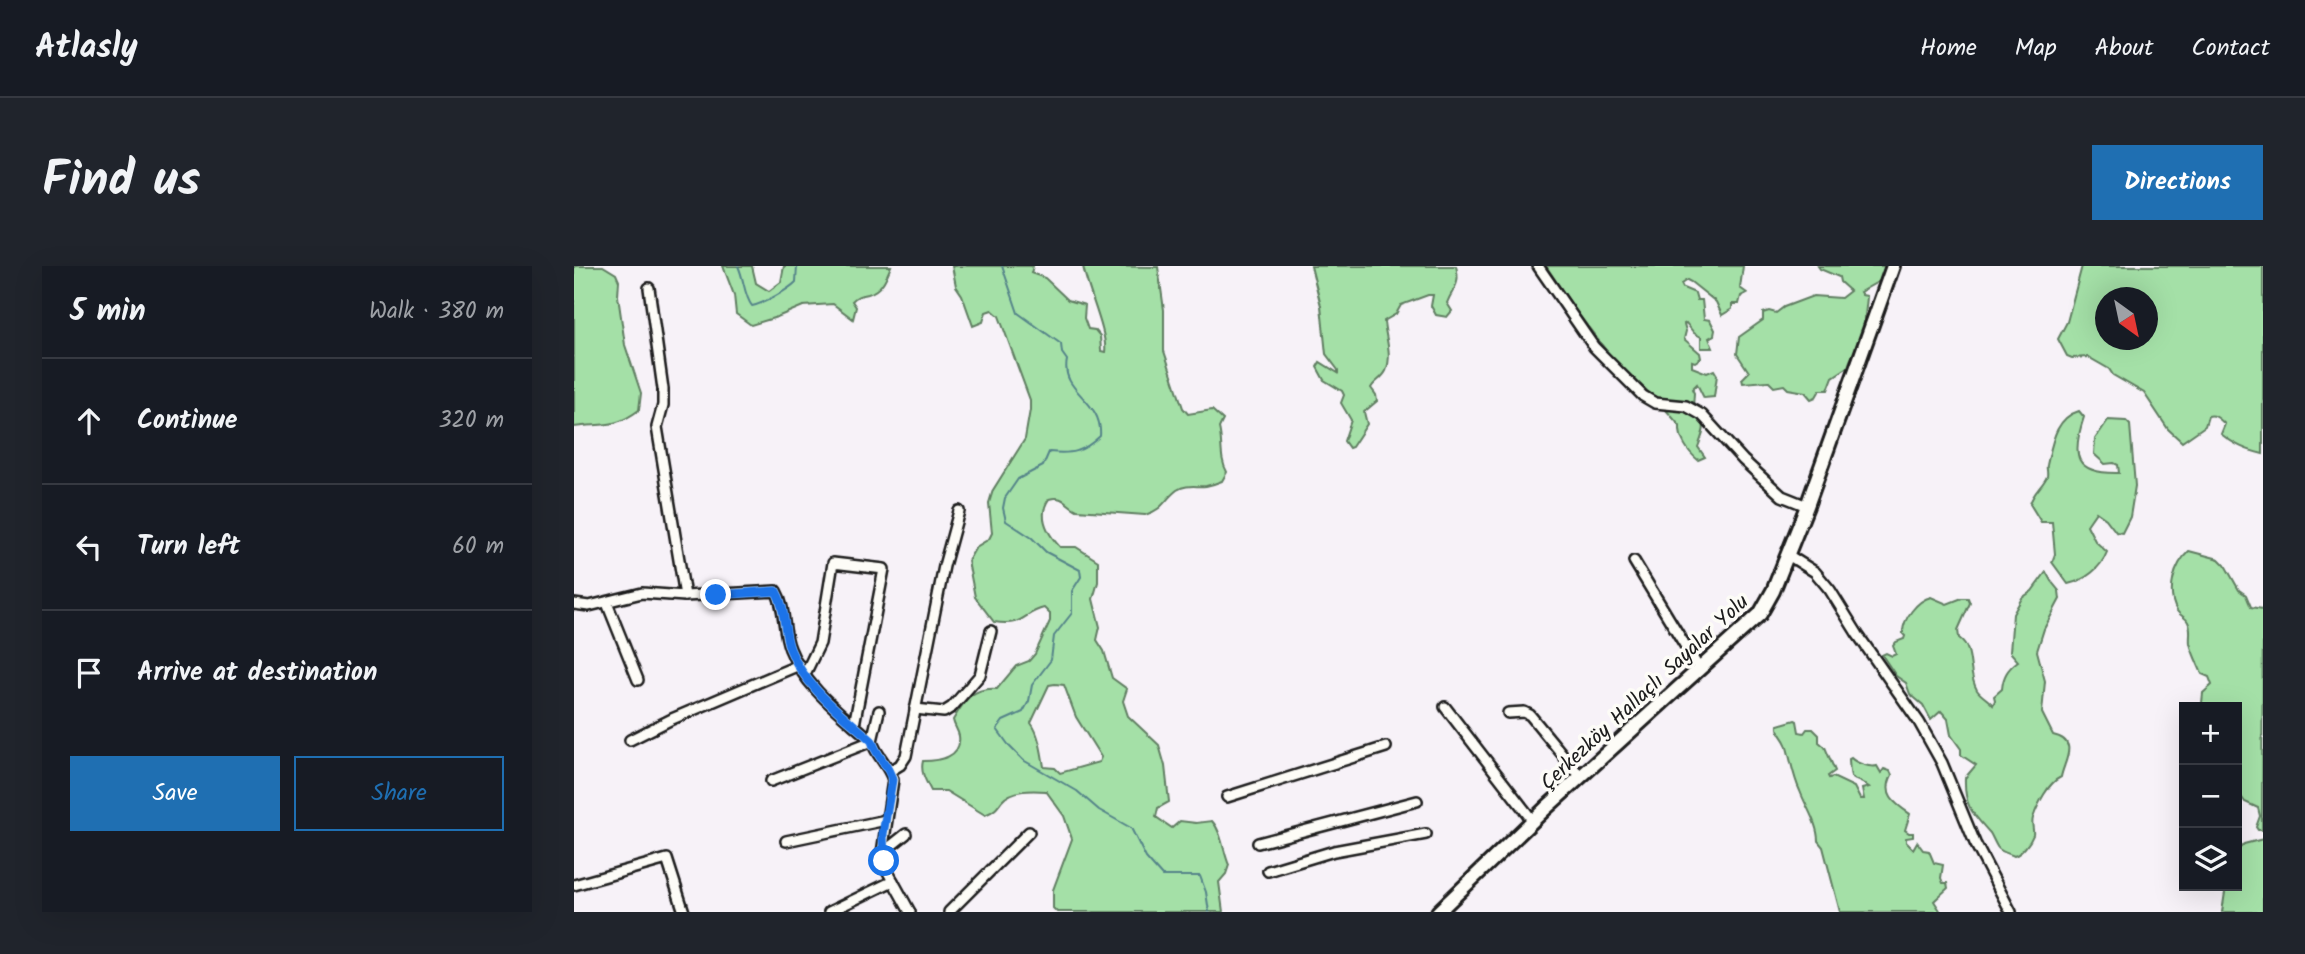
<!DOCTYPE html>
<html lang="en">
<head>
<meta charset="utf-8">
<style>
	body { margin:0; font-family:Kalam,sans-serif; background:#20242c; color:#f1f3f6 }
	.controls { position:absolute; right:21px; bottom:21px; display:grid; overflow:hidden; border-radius:0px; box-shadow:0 7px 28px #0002 }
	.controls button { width:63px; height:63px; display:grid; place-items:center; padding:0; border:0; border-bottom:2px solid #363941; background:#171b24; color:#f1f3f6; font:35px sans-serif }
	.compass { position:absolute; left:1521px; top:21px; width:63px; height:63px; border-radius:50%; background:#171b24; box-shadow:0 7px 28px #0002; rotate:147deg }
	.stop { position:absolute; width:21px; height:21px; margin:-16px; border:5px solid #1a73e8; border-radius:50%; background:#fff }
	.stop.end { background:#1a73e8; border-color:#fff; box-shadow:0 2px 7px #0008 }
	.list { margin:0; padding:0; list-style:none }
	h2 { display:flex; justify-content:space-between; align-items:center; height:91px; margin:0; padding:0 28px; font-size:30px }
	h2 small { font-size:23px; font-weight:400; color:#9ea1a6 }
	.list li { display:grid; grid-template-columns:46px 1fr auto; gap:21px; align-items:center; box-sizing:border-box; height:126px; padding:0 28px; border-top:2px solid #363941 }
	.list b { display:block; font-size:26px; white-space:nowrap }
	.list em { font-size:23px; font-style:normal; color:#9ea1a6 }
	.actions { display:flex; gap:14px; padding:21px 28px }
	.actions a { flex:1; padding:16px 0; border:2px solid #1f6fb2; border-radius:0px; text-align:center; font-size:24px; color:#1f6fb2 }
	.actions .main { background:#1f6fb2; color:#fff }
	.icon { flex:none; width:38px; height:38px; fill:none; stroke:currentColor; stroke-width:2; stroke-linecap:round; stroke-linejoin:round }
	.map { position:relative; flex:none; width:1689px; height:646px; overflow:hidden; border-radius:0px }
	header { display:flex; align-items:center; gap:42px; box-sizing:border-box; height:98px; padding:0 35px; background:#171b24; border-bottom:2px solid #363941 }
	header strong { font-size:33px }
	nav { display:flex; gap:38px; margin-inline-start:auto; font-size:24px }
	.intro { display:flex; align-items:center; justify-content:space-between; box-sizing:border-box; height:168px; padding:0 42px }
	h1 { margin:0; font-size:49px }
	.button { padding:18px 32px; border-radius:0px; background:#1f6fb2; color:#fff; font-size:24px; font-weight:700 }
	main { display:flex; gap:42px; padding:0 42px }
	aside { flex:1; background:#171b24; border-radius:0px; box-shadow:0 7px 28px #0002 }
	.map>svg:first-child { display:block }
	.green { fill:#a4e0a7; stroke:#607e62; stroke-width:2; fill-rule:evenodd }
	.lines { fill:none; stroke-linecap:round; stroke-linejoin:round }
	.stream { stroke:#548489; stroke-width:2 }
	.minor-casing { stroke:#1c1c1c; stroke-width:14 }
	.major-casing { stroke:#1c1c1c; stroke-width:18 }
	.minor { stroke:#fdfcf7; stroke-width:9 }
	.major { stroke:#fdfcf7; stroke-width:12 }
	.route { stroke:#1a73e8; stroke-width:9 }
	.labels { text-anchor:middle; stroke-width:7; stroke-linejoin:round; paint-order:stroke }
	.street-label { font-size:21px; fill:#1c1c1c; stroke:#fdfcf7 }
</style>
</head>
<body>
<header>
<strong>Atlasly</strong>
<nav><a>Home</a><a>Map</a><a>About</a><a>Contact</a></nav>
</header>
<div class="intro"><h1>Find us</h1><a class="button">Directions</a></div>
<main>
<aside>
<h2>5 min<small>Walk · 380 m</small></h2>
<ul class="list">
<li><svg class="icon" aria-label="ahead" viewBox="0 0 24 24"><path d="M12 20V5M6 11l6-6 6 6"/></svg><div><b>Continue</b></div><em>320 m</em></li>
<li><svg class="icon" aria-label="left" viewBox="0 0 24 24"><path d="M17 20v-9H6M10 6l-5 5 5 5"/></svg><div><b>Turn left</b></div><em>60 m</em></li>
<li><svg class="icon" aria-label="arrive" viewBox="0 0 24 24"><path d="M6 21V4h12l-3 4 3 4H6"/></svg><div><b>Arrive at destination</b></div></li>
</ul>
<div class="actions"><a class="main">Save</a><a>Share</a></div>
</aside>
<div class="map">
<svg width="1689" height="646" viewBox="0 0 1689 646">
	<rect width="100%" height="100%" fill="#f7f2f8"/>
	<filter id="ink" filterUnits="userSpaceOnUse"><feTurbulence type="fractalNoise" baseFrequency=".0143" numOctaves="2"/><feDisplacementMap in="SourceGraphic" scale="14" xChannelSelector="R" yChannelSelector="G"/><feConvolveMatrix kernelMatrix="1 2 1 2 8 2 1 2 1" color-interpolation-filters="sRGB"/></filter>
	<g filter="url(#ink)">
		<g class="green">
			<path d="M 0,0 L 29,0 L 42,8 L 45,15 L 44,30 L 51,79 L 67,127 L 65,144 C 40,163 28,157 0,161 Z"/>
			<path d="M 149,0 L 178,0 L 182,17 L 195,25 L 207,16 L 210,0 L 317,0 C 312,12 308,24 294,28 C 286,30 284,29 278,35 L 282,41 L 279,53 L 259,38 L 229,40 L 203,51 L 177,59 L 162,48 L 160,29 Z"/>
			<path d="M 378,0 L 459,0 L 457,7 L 471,12 L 494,34 L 511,39 L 510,52 L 514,63 L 521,64 L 526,70 L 527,85 L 531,86 C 534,68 513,23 509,0 L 584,1 L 590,44 L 590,85 L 609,142 L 614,148 L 638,144 L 649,154 L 645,162 C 649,177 645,192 653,206 L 648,215 C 643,217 637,219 632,220 C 622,221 612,218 603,224 C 590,234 589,244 571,249 L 503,244 C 491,238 490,229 475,233 C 463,250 474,268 486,281 L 502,281 L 524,295 L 524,316 L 519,333 L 526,361 L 523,374 L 530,385 L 538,412 L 553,423 L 549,435 L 554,450 L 585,479 L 591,500 L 595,536 L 584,542 L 582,551 L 598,562 L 606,555 L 622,557 L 638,555 C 648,566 649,585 655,599 L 652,608 L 645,616 L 649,646 L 483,646 L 479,642 L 479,624 L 498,573 L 490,550 L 472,525 C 459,524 438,523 428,535 C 423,542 421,545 411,549 L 372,525 L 357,525 C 352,515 346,506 349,495 C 366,495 388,491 385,470 C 384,464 380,460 379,454 C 390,435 398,421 423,423 L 442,400 L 455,395 L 461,388 L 476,355 L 476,348 L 470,342 C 448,347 451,361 420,356 L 401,331 L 394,295 L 402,281 L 415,273 L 418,267 L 415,237 L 419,224 L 451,173 L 456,144 L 456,134 L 425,50 L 418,44 L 412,46 L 409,56 L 399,60 L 388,29 L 382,20 ZM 481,418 L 490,419 L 502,451 L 527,491 L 525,496 L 486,507 L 481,502 L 470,501 C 468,488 465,467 457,457 L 475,419 Z"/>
			<path d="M 737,0 L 882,0 C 887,20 879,21 873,37 L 878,45 L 873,51 L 862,49 L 857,40 L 859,29 L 854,29 L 827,39 L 822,48 L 810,55 C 811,71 819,88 812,105 C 808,113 801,115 797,122 L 802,129 L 803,135 L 790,146 L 793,158 L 778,181 L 775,182 L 770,175 L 777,154 L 767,137 L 770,129 L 768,125 L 750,114 L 743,101 L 746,96 L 764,107 L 764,104 L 752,88 L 747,40 Z"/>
			<path d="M 972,0 L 1169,0 L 1166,22 L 1173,27 L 1167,30 L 1165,38 L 1158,38 L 1158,43 L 1148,49 L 1142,36 L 1117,16 L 1113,14 L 1107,18 L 1109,22 L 1121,27 L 1123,34 L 1128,34 L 1130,53 L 1136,54 L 1141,64 L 1140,69 L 1135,72 L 1139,82 L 1127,82 L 1127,71 L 1120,67 L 1112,57 L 1110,58 L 1112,65 L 1110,73 L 1126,87 L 1127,92 L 1121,96 L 1118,95 L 1118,101 L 1133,107 L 1140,104 L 1143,109 L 1140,131 L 1130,132 L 1123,118 L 1118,123 L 1120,127 L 1119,142 C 1133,160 1132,160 1124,181 L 1131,191 L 1124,194 C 1114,186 1105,173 1106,160 L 1085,136 L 1038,92 L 1002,45 Z"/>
			<path d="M 1244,0 L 1314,0 L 1307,14 L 1286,26 L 1288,29 L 1293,30 C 1293,34 1289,66 1288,70 C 1285,81 1277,88 1274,101 L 1259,111 L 1254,124 L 1246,124 L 1242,131 L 1237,133 L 1231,126 L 1214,123 L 1210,119 L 1200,121 L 1194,115 L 1169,117 L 1168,113 L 1175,106 L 1163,88 L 1165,71 L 1189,54 L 1189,47 L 1195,45 L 1202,47 L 1210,41 L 1239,30 L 1267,32 L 1276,25 L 1266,16 L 1265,11 L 1246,3 Z"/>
			<path d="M 1508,0 L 1689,0 L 1689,188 C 1672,184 1661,179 1647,168 L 1651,158 C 1645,153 1642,148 1634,150 L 1631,160 L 1608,176 L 1594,163 L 1570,127 L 1539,109 L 1535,103 L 1514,91 L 1498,92 L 1493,90 L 1484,73 L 1493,56 ZM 1532,32 L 1574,32 L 1574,74 L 1532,74 Z"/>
			<path d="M 1505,145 L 1510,151 C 1497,190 1500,208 1545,207 L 1544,199 L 1540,197 L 1531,198 L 1520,188 L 1521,173 L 1534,154 L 1552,155 L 1556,159 L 1561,220 L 1556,251 L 1548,267 L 1542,266 L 1532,253 L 1522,246 L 1513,259 L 1521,275 L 1533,286 C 1527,302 1512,314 1494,318 L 1478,296 L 1481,288 L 1478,256 L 1467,256 L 1456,238 C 1459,226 1470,219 1473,210 C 1474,206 1472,202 1473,199 C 1478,178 1481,152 1505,145 Z"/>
			<path d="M 1615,285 L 1645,293 L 1651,299 L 1665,324 L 1672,329 L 1677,341 L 1689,343 L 1688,564 L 1684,564 L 1682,561 L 1686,550 L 1684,542 L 1671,536 L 1663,525 L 1663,441 L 1631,441 L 1628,437 L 1629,427 L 1638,419 L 1635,411 L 1628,408 C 1624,398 1618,387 1616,377 C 1615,370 1618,363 1614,356 C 1612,351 1606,350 1603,345 C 1592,326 1600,299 1615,285 Z"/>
			<path d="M 1472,306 L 1477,315 L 1485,325 L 1486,333 L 1470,363 L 1463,385 L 1471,415 L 1468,447 L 1479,469 C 1506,475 1490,495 1487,511 C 1474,517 1464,538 1459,552 C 1457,558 1460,564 1459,569 C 1456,577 1447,588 1440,590 C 1436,588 1427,586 1424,582 C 1421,578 1419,572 1416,567 C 1398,547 1390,540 1391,512 L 1402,499 L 1387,489 L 1387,483 L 1377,469 L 1374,453 L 1367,445 L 1357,454 L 1349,439 L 1336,428 L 1332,417 L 1322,410 L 1308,389 L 1312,387 L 1318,390 L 1322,388 L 1319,380 L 1322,376 L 1330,373 L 1331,370 L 1329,368 C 1328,353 1344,334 1357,331 L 1373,338 L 1388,332 L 1394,332 L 1396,337 L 1384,364 L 1385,372 C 1401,383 1393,408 1403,424 C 1407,430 1414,433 1419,439 L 1421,434 L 1420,430 L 1428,423 C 1429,411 1433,403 1444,395 L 1436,386 L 1439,348 L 1448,332 L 1458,325 Z"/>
			<path d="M 1221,454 L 1223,455 L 1225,466 L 1230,467 L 1233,463 L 1239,463 L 1245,469 L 1245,476 L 1251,481 L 1261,505 L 1254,510 L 1255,512 L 1259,511 L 1280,521 L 1286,533 L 1290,533 L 1288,523 L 1295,521 C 1278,509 1276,520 1275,493 L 1277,492 C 1282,497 1296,502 1303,500 L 1307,507 L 1310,503 L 1316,505 L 1318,509 C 1308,529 1320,537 1336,548 L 1331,564 L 1335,567 L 1339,567 L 1339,571 L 1332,572 L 1332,576 L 1339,583 L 1343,576 L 1349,584 L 1355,585 L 1360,597 L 1369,599 L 1367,612 L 1369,617 L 1373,617 L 1374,622 L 1360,635 L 1367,646 L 1266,646 L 1249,581 L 1244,575 C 1244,558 1232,541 1226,525 C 1219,510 1217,494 1212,478 C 1209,470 1203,468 1204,459 Z"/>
			<polygon points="1689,573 1689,646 1648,646 1652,620 1663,620 1663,585 1670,578"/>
		</g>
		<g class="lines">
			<g class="stream">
				<path d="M 164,0 C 170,12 170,30 178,40 C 189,38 214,24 222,16 L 223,0"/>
				<path d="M 428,0 L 444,47 L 487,78 L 488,87 L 493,94 C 486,127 529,133 526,170 C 508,187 498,188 475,186 L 469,200 L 444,213 L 431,232 L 429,242 L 432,255 L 458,272 L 472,286 L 506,304 L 507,311 L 498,325 L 498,347 L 480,370 L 477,394 L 458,419 L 455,435 L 449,446 L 429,455 L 423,463 L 436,481 L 449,494 L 503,525 L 525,544 L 557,562 L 572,592 L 588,610 L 626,610 L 632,626 L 635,646"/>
			</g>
			<g class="minor-casing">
				<g id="minor">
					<polyline points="964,0 1020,81 1069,130 1081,137 1112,140 1128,149 1169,194 1208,230 1233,240"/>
					<polyline points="75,22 89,123 89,139 83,161 111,330"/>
					<polyline points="1214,289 1241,306 1256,324 1284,369 1345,456 1368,497 1401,577 1437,646"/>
					<polyline points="1060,295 1126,404"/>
					<polyline points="33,337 64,414"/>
					<path d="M 0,338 L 15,340 L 68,327 L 111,330 L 202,325 C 212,342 208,364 216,383 C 231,422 268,448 298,475 C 302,490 315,499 319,514 L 308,587 L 314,606 L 336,646"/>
					<polyline points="231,408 246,377 259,297 310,303 280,459"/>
					<polyline points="871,441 959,555"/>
					<polyline points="341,443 370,446 378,441 406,409 417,365"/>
					<polyline points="934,447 950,446 956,449 1007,511"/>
					<polyline points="56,474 98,453 225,399"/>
					<polyline points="316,505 326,499 332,490 370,300 385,245"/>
					<polyline points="197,515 298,475 305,445"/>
					<polyline points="653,531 812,481"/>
					<polyline points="212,575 312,554"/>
					<polyline points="684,577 843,535"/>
					<polyline points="308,587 332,568"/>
					<polyline points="694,605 760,585 852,568"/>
					<polyline points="0,619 93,593 110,646"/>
					<polyline points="255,646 319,615"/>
					<polyline points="375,646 455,566"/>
				</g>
			</g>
			<g class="major-casing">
				<polyline id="major" points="864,646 972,542 1186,348 1199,325 1233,240 1319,0"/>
			</g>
			<use href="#minor" class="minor"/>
			<use href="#major" class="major"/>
		</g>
	</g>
	<g class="lines" filter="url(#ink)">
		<path class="route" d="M 142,329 L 202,325 C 212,342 209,364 216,383 C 231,422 268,448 298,475 C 302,490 315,499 318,514 L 309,568 L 310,595"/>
	</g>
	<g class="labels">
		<g class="street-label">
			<text transform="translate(1070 426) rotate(-43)" y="7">Çerkezköy Hallaçlı Sayalar Yolu</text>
		</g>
	</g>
</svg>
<div class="controls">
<button>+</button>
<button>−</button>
<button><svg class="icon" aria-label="layers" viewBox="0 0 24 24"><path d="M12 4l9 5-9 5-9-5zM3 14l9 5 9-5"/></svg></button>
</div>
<svg class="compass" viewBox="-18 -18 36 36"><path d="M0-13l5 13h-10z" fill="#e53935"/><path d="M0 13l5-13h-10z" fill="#9ea1a6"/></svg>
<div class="stop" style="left:310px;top:595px"></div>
<div class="stop end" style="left:142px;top:329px"></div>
</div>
</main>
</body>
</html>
